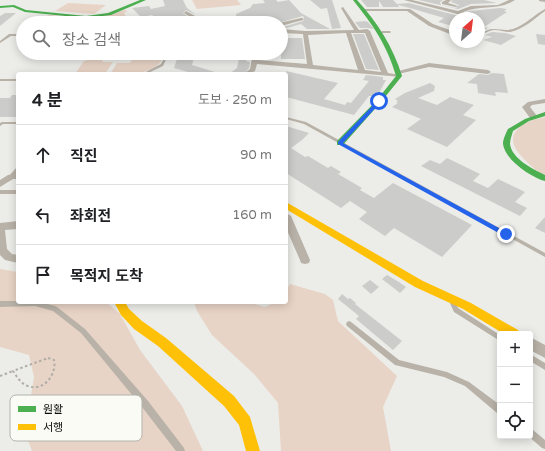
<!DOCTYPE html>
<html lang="ko">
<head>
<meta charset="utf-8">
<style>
	body { margin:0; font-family:"Varela Round","Noto Sans KR",sans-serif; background:#f6f6f6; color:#202124 }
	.controls { position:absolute; right:12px; bottom:12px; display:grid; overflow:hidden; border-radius:4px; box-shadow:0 2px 10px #0003 }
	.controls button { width:36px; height:36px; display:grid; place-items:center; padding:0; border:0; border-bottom:1px solid #e0e0e0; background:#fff; color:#202124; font:20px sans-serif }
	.compass { position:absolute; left:449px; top:12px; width:36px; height:36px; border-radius:50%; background:#fff; box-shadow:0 2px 10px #0003; rotate:28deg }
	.stop { position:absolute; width:12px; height:12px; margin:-9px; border:3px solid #2563eb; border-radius:50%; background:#fff }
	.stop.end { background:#2563eb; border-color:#fff; box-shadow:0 1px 4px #0008 }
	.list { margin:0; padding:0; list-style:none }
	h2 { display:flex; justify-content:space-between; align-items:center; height:52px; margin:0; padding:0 16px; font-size:17px }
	h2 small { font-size:13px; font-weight:400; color:#757577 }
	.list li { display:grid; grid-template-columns:26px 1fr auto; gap:12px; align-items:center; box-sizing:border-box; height:60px; padding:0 16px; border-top:1px solid #e0e0e0 }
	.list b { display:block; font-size:15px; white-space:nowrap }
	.list em { font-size:13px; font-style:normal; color:#757577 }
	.icon { flex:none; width:22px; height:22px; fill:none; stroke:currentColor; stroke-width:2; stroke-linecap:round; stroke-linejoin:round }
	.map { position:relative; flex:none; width:545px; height:451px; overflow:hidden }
	.search { position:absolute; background:#fff; box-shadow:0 2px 10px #0003; left:16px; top:16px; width:272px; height:44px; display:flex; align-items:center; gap:10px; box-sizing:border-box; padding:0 14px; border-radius:22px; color:#757577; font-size:15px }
	.panel { position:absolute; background:#fff; box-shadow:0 2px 10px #0003; left:16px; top:72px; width:272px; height:232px; border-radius:4px }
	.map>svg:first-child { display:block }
	.green { fill:#e8d4c6 }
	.building { fill:#cccdca }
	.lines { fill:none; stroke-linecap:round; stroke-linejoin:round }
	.path { stroke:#b0ada7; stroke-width:2; stroke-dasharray:2.5 2.5; stroke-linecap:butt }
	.lane { fill:#b8b2a8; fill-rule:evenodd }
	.street { fill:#b8b2a8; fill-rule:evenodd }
	.fast { fill:#4caf50; fill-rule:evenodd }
	.slow { fill:#ffc107; fill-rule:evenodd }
	.route { fill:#2563eb }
	.key { fill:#fbfbf5; stroke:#b3b3ae; stroke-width:1 }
	.key-label { font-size:11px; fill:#0c0c0a }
</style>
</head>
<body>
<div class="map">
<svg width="545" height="451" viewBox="0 0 545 451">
	<rect width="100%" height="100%" fill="#ecede9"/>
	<g class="green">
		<polygon points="192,0 237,0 241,5 197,9"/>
		<polygon points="68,3 106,5 94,14 55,11"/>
		<path d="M 124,10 L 128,11 L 124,13 L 126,17 L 134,21 L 139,20 L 142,23 L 86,23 L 86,22 C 70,19 53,23 37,23 L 46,16 L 50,15 C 80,18 94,20 124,10 Z"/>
		<path d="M 144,53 L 165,53 C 158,76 130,74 110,74 L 117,63 L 130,63 L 132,60 L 141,60 Z"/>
		<polygon points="88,60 103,60 102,62 113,62 105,74 75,74 84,61"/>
		<path d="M 545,117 L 545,175 C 537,172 531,166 525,160 C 513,149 506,135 524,124 C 530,120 538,119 545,117 Z"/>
		<polygon points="0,269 18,272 18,302 106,302 120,314 140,350 182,406 203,451 32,451 25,432 34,377 29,355 0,347"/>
		<polygon points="290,284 325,294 333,300 338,321 397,376 383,407 391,451 281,451 278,403 254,374 212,335 197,311 194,302 247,302 265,307 276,302 286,302 286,290"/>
	</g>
	<g class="building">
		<polygon points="163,0 183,0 187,8 196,15 186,10 183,13 197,23 162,23 152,15 141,17 132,8 149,6 151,9 165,6"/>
		<polygon points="263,0 276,0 278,2 289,0 301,13 330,29 307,29 301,24 287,28 283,27 303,21 304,18 303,16 278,23 243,23 255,20 252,16 236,19 236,14 250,8 253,4 265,3"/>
		<polygon points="310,0 332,0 341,28 332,29 327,8 321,9"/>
		<polygon points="361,0 393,0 397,4 409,3 459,16 458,18 455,18 455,25 449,25 438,22 444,18 410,8 398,5 399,7 383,7 379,1 379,7 367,7"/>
		<polygon points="418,0 443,0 440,2 441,5 456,8 459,5 451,2 452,0 484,0 497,3 471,4 458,9"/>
		<polygon points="500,8 507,9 504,11 507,12 484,27 488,28 479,33 479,18 466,18 467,15 466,12 470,11"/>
		<polygon points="5,13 16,13 0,26 0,16"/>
		<polygon points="365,21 368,22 374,29 367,28 360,28 355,22"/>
		<polygon points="492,32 505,33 516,36 501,45 483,40 492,37 485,35"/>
		<polygon points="353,34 364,34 379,70 366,69"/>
		<polygon points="536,34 545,35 545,45 538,44"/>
		<polygon points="281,38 302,38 305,59 281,59"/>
		<polygon points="179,53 195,53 192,65 215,72 214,74 195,74 174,68"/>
		<polygon points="240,53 247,53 246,61 250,62 249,68 244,74 229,74 237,68"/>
		<polygon points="286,71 338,83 324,99 345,105 347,102 351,103 369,81 363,80 366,75 383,77 383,80 386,80 379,93 377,92 375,96 369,96 354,115 286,97"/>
		<polygon points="492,73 504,74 508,93 495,92 496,96 478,93 477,84 467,83 479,74 488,75"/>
		<polygon points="430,83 435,86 434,91 418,98 437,105 450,97 474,105 463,115 476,120 447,147 407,129 421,119 392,107 398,103 396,102 398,101 395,99 405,93"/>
		<polygon points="12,95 18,95 18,117 0,117 0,98 10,98"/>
		<polygon points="286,126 309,133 302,140 291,148 305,157 308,156 328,168 331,166 341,172 338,174 362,188 360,190 374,198 393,183 472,225 442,257 394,228 385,236 359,219 367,212 350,201 341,208 286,173"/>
		<polygon points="447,158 480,174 473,181 488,188 498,179 525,192 515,202 527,208 520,216 421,166 430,160 440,164"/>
		<polygon points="545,217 545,233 535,228"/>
		<polygon points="387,275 399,282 406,287 400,293 382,279"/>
		<polygon points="370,280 379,287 371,294 362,286"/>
		<polygon points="342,294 348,299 350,298 356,303 355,304 402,341 393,350 356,319 359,316 338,299"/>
	</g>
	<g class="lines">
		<g class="path">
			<path d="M 48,358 L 54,360 C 57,374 44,392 28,386 C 21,384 17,377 13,371 Z"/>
			<polyline points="0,376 13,371"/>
		</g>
		<g class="lane">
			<path d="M 545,9 L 545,11 C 535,18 523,30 510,32 C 504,32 500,30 494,30 C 489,30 484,35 480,34 C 484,31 489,29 494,29 C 501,29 506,31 513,29 C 525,25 534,15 545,9 Z"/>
			<polygon points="382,31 390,31 391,32 390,33 381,33 381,32"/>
			<polygon points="9,34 23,34 23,36 11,36 0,43 0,41"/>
			<polygon points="167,53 169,53 163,66 146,74 142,74 161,64"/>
			<rect x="0" y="79" width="18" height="2"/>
			<polygon points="286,117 306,122 545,253 545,257 304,124 286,119"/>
			<polygon points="2,122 18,122 18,124 3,124 0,126 0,123"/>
			<polygon points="16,168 18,168 18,172 13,178 9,178 9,176"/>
			<rect x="0" y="190" width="18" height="4"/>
			<polygon points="453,300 455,301 458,308 500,335 500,341 454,312 450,303 451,301"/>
			<polygon points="0,301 18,301 18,302 40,302 55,306 57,307 85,329 148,401 184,448 185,451 176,451 142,407 81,333 53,311 35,306 0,307"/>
			<polygon points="349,321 351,322 399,360 447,372 469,382 500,405 500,414 497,413 465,386 444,377 395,365 347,326 346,324 347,322"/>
			<polygon points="530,354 545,363 545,370 530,361"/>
			<polygon points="530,429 533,430 545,440 545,449 542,448 528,436 530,436"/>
		</g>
		<g class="street">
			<path d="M 404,0 L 412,0 L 458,11 L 471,6 L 498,5 L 509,0 L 515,0 C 499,11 480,5 463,12 L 466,14 L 464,18 L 459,18 L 461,15 Z"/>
			<polygon points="446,0 451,0 448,3 458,6 456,7 442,4 442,2"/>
			<polygon points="539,0 545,0 545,2 539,1"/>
			<path d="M 343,7 L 359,30 L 367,29 L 370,31 L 388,73 L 401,75 L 401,77 L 257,64 L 255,71 L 249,74 L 246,72 L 250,69 L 253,53 L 259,53 L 258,60 L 307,64 L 303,34 L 281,33 L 281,29 L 305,31 L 354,30 L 341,8 ZM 346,33 L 358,70 L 313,65 L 308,35 ZM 351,33 L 365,33 L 381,72 L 365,70 Z"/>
			<polygon points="365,9 410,9 433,24 455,32 455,36 429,26 407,11 363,11"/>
			<polygon points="186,11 206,22 207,23 200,23 184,13"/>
			<polygon points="252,17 254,19 236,23 226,23"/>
			<polygon points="301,18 303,18 303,20 281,26 281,23 279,23"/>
			<polygon points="429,63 488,70 491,72 488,74 429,67 398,74 395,72"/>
			<polygon points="545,99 545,103 532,105 530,107 537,116 536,118 530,118 522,107 528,102"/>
			<polygon points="18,173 18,179 13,179 0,187 0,180 8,175"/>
			<polygon points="286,213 291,216 310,260 309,263 305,264 301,263 300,260 286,228"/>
			<polygon points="18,221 18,229 5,230 7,249 12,254 18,255 18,263 5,260 0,255 0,223"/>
			<polygon points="530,337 545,345 545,358 530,350"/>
		</g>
		<g class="fast">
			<polygon points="140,0 146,0 111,15 86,18 25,12 13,7 0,8 0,6 14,5 26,10 86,16 108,13"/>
			<path d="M 353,0 L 357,0 C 378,23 393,47 402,76 L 381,102 L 343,145 L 337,145 L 337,141 L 377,100 L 396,76 C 387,45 373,25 353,0 Z"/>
			<path d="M 545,112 L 545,116 L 529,121 L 513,131 C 512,135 510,139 510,144 C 512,159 533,169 545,175 L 545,181 C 531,177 505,160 503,144 C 503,139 506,133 508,129 L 525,119 Z"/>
		</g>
		<g class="slow">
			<polygon points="286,202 423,281 471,303 518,330 520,334 504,334 463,309 415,287 286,209"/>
			<polygon points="114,302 125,302 129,309 142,321 166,338 234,396 250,417 260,451 246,451 239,425 224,406 158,346 134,329 121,315"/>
		</g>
	</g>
	<polygon class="route" points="378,100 382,101 343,143 508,233 508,236 504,236 338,144 338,142"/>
	<rect x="10" y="395" width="132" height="46" rx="6" class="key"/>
	<rect x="18" y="406" width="18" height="6" fill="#4caf50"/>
	<rect x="18" y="424" width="18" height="6" fill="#ffc107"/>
	<g class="key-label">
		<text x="43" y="413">원활</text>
		<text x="43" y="431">서행</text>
	</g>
</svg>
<div class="controls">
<button>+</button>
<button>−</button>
<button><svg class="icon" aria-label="locate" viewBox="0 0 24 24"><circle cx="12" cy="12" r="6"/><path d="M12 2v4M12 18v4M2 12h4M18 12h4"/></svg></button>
</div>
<svg class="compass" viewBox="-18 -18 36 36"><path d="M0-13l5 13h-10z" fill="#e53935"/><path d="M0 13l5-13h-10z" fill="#757577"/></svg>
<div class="stop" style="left:379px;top:101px"></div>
<div class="stop end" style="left:506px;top:234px"></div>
<div class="search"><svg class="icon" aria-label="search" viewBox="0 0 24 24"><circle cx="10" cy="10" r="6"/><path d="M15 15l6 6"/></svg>장소 검색</div>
<section class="panel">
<h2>4 분<small>도보 · 250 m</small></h2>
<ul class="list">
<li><svg class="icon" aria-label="ahead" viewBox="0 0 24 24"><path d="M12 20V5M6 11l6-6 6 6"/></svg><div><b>직진</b></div><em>90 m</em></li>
<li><svg class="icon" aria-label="left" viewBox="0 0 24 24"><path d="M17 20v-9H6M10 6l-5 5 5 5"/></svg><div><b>좌회전</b></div><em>160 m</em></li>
<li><svg class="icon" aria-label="arrive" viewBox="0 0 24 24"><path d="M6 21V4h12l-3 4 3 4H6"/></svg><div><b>목적지 도착</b></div></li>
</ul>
</section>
</div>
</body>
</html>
